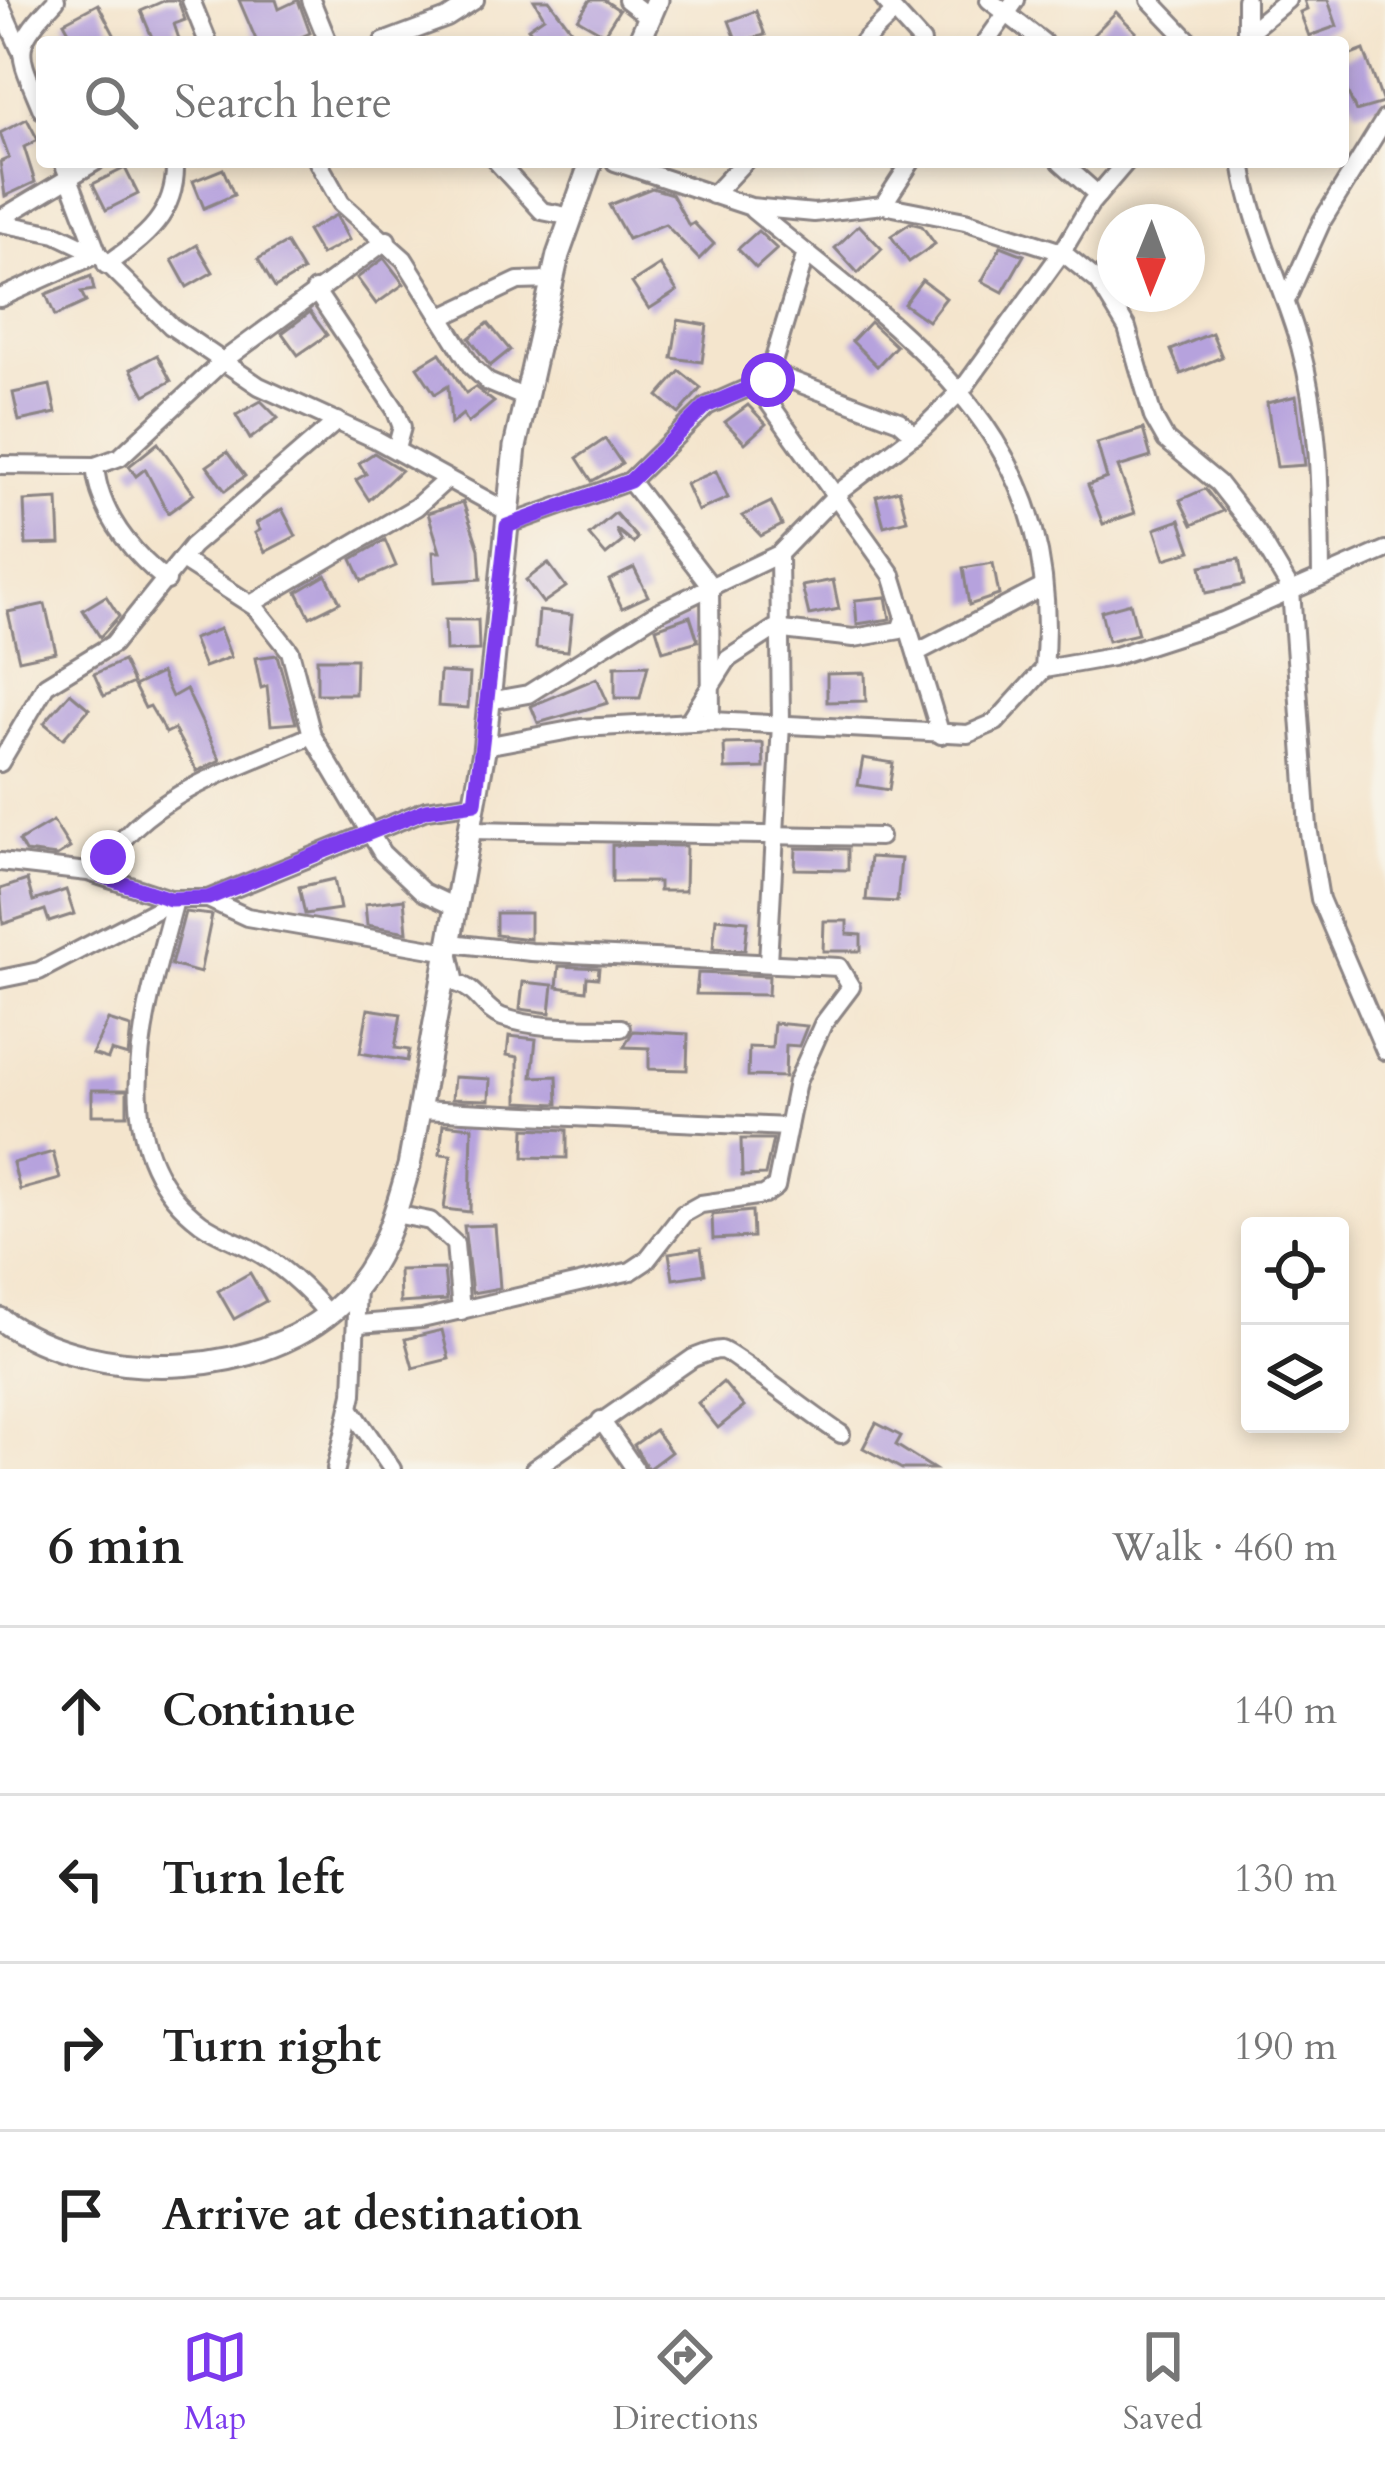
<!DOCTYPE html>
<html lang="en">
<head>
<meta charset="utf-8">
<style>
	body { margin:0; font-family:Cardo,serif; background:#f6f6f6; color:#222 }
	.controls { position:absolute; right:36px; bottom:36px; display:grid; overflow:hidden; border-radius:12px; box-shadow:0 6px 18px #0003 }
	.controls button { width:108px; height:108px; display:grid; place-items:center; padding:0; border:0; border-bottom:3px solid #e0e0e0; background:#fff; color:#222; font:60px sans-serif }
	.compass { position:absolute; left:1097px; top:204px; width:108px; height:108px; border-radius:50%; background:#fff; box-shadow:0 6px 18px #0003; rotate:181deg }
	.stop { position:absolute; width:36px; height:36px; margin:-27px; border:9px solid #7c3aed; border-radius:50%; background:#fff }
	.stop.end { background:#7c3aed; border-color:#fff; box-shadow:0 3px 12px #0008 }
	.list { margin:0; padding:0; list-style:none }
	h2 { display:flex; justify-content:space-between; align-items:center; height:156px; margin:0; padding:0 48px; font-size:51px }
	h2 small { font-size:39px; font-weight:400; color:#767676 }
	.list li { display:grid; grid-template-columns:78px 1fr auto; gap:36px; align-items:center; box-sizing:border-box; height:168px; padding:0 48px; border-top:3px solid #e0e0e0 }
	.list b { display:block; font-size:45px; white-space:nowrap }
	.list em { font-size:39px; font-style:normal; color:#767676 }
	.icon { flex:none; width:66px; height:66px; fill:none; stroke:currentColor; stroke-width:2; stroke-linecap:round; stroke-linejoin:round }
	.map { position:relative; flex:none; width:1385px; height:1469px; overflow:hidden }
	.search { position:absolute; background:#fff; box-shadow:0 6px 18px #0003; left:36px; right:36px; top:36px; height:132px; display:flex; align-items:center; gap:30px; box-sizing:border-box; padding:0 42px; border-radius:12px; color:#767676; font-size:45px }
	.sheet { height:828px; background:#fff }
	nav { display:flex; justify-content:space-around; align-items:center; box-sizing:border-box; height:168px; border-top:3px solid #e0e0e0; background:#fff; font-size:33px; color:#767676 }
	nav a { display:grid; justify-items:center; gap:6px }
	nav .on { color:#7c3aed }
	.map>svg:first-child { display:block }
	.building { fill:#b6a2dd }
	.lines { fill:none; stroke-linecap:round; stroke-linejoin:round }
	.minor-casing { stroke:#8b8484; stroke-width:22 }
	.tertiary-casing { stroke:#8b8484; stroke-width:27 }
	.minor { stroke:#fff; stroke-width:16 }
	.tertiary { stroke:#fff; stroke-width:21 }
	.route { stroke:#7c3aed; stroke-width:15 }
</style>
</head>
<body>
<div class="map">
<svg width="1385" height="1469" viewBox="0 0 1385 1469">
	<rect width="100%" height="100%" fill="#f7f3e8"/>
	<filter id="ink" filterUnits="userSpaceOnUse"><feTurbulence type="fractalNoise" baseFrequency=".00833" numOctaves="2"/><feDisplacementMap in="SourceGraphic" scale="24" xChannelSelector="R" yChannelSelector="G"/><feConvolveMatrix kernelMatrix="1 2 1 2 8 2 1 2 1" color-interpolation-filters="sRGB"/></filter>
	<filter id="wash" filterUnits="userSpaceOnUse"><feTurbulence type="fractalNoise" baseFrequency=".004" numOctaves="4" result="noise"/><feDisplacementMap in="SourceGraphic" scale="48" xChannelSelector="R" yChannelSelector="G"/><feGaussianBlur stdDeviation="2.7" result="paint"/><feColorMatrix in="noise" values="0 0 0 0 0 0 0 0 0 0 0 0 0 0 0 0 0 1.4 0 .05"/><feComposite in="paint" operator="in"/></filter>
	<g filter="url(#wash)">
		<rect width="100%" height="100%" fill="#f4e5cd"/>
		<g id="blocks">
			<g class="building">
				<polygon points="166,0 178,0 185,20 174,24 180,42 154,42 141,11"/>
				<polygon points="239,0 276,0 279,9 298,0 310,33 290,42 257,42"/>
				<polygon points="534,0 549,0 573,32 560,42 539,42 528,28 544,17"/>
				<polygon points="590,0 604,0 619,10 604,34 578,19"/>
				<polygon points="1304,0 1328,0 1337,26 1309,36 1300,12 1307,9"/>
				<polygon points="98,4 118,42 75,42 64,22"/>
				<polygon points="756,11 765,35 737,42 729,21"/>
				<polygon points="1116,12 1136,32 1126,42 1086,42"/>
				<polygon points="1364,50 1383,103 1356,111 1343,82 1343,58"/>
				<polygon points="27,119 38,140 24,147 35,182 5,196 0,162 9,158 0,133"/>
				<polygon points="125,168 138,194 106,210 93,184"/>
				<polygon points="223,169 234,195 204,208 193,181"/>
				<polygon points="652,188 672,194 689,226 694,223 714,244 699,259 665,224 628,239 609,205"/>
				<polygon points="336,215 349,240 321,255 307,231"/>
				<polygon points="910,223 922,226 935,244 909,262 891,236"/>
				<polygon points="859,225 882,249 858,273 835,248"/>
				<polygon points="758,231 777,249 756,268 738,249"/>
				<polygon points="286,243 303,271 275,288 258,259"/>
				<polygon points="197,245 213,272 187,287 172,260"/>
				<polygon points="1001,246 1024,255 1003,292 982,281"/>
				<polygon points="384,258 404,284 376,304 357,278"/>
				<polygon points="660,265 677,291 649,309 632,283"/>
				<polygon points="91,276 94,290 81,292 86,302 55,316 46,294"/>
				<polygon points="922,280 946,298 928,321 904,304"/>
				<polygon points="310,312 327,335 298,355 282,333"/>
				<polygon points="678,320 707,325 702,362 672,358"/>
				<polygon points="870,322 896,346 877,366 852,341"/>
				<polygon points="488,323 510,350 490,366 469,338"/>
				<polygon points="1212,333 1222,357 1181,374 1171,350"/>
				<polygon points="440,353 466,393 475,387 494,402 468,423 463,414 451,424 448,386 435,394 417,367"/>
				<polygon points="157,355 171,381 145,395 131,369"/>
				<polygon points="680,371 701,388 679,414 658,396"/>
				<polygon points="50,385 56,413 19,421 13,393"/>
				<polygon points="1296,396 1305,465 1277,467 1267,403"/>
				<polygon points="261,401 278,418 250,439 236,415"/>
				<polygon points="748,405 766,424 745,443 725,422"/>
				<polygon points="1143,429 1151,457 1118,467 1135,513 1103,524 1088,485 1107,478 1097,443"/>
				<polygon points="605,439 622,464 592,481 577,458"/>
				<polygon points="158,443 194,494 168,513 145,469 136,476 129,466"/>
				<polygon points="227,452 245,476 225,491 207,466"/>
				<polygon points="374,453 401,470 369,500 356,480 366,474 359,463"/>
				<polygon points="716,471 728,498 698,511 686,484"/>
				<polygon points="1205,489 1223,511 1192,525 1180,500"/>
				<polygon points="899,490 907,520 884,526 876,496"/>
				<polygon points="58,499 60,544 26,545 24,501"/>
				<polygon points="463,502 479,549 481,579 435,582 433,552 440,552 428,513"/>
				<polygon points="771,502 782,525 761,536 742,516"/>
				<polygon points="282,509 296,536 265,552 255,533 260,530 256,523"/>
				<polygon points="615,513 637,538 633,543 616,529 622,542 606,555 589,535"/>
				<polygon points="1180,520 1191,551 1165,559 1155,529"/>
				<polygon points="385,540 396,566 362,581 352,559"/>
				<polygon points="1239,559 1244,585 1206,593 1201,566"/>
				<polygon points="548,563 566,587 543,603 526,580"/>
				<polygon points="993,563 999,595 969,605 963,568"/>
				<polygon points="634,568 648,596 622,608 609,580"/>
				<polygon points="326,575 340,602 310,617 297,592"/>
				<polygon points="833,580 839,609 809,615 802,586"/>
				<polygon points="106,596 119,616 100,637 83,610"/>
				<polygon points="886,597 890,619 857,624 855,600"/>
				<polygon points="1130,603 1138,634 1108,641 1101,611"/>
				<polygon points="45,604 56,652 19,660 8,612"/>
				<polygon points="539,611 572,615 568,651 536,648"/>
				<polygon points="690,616 698,641 663,651 656,628"/>
				<polygon points="445,620 478,620 479,650 446,651"/>
				<polygon points="220,629 231,657 204,667 193,639"/>
				<polygon points="277,655 296,723 271,725 267,686 261,688 255,658"/>
				<polygon points="317,659 356,659 355,694 317,694"/>
				<polygon points="123,661 133,683 104,696 94,674"/>
				<polygon points="648,665 640,698 615,698 615,666"/>
				<polygon points="440,672 470,674 468,708 438,706"/>
				<polygon points="161,673 172,697 186,689 220,760 197,771 174,729 166,733 150,706 145,708 134,686"/>
				<polygon points="865,673 866,701 827,702 827,674"/>
				<polygon points="597,678 608,703 538,723 531,706"/>
				<polygon points="70,693 89,709 63,739 44,723"/>
				<polygon points="763,743 764,768 725,769 724,744"/>
				<polygon points="863,758 893,763 889,790 858,785"/>
				<polygon points="53,821 70,848 57,856 25,852 19,841"/>
				<polygon points="612,845 686,846 685,891 659,891 659,882 612,882"/>
				<polygon points="796,848 848,849 848,870 795,869"/>
				<polygon points="870,857 901,859 897,902 866,900"/>
				<polygon points="334,879 340,909 305,914 299,887"/>
				<polygon points="27,880 33,901 66,890 74,914 49,922 45,910 3,924 0,889"/>
				<polygon points="404,899 407,932 367,925 365,904"/>
				<polygon points="185,912 212,915 200,973 171,965"/>
				<polygon points="496,913 530,913 530,939 496,935"/>
				<polygon points="716,918 748,921 745,950 713,948"/>
				<polygon points="824,921 847,921 847,934 861,935 861,951 823,951"/>
				<polygon points="559,966 599,968 598,978 587,977 586,991 557,987"/>
				<polygon points="698,973 769,976 768,995 696,994"/>
				<polygon points="523,982 553,985 550,1013 520,1009"/>
				<polygon points="368,1009 401,1014 395,1048 409,1050 407,1061 360,1053"/>
				<polygon points="108,1020 131,1027 128,1056 111,1051 108,1059 92,1054"/>
				<polygon points="774,1023 807,1026 799,1046 786,1045 785,1077 748,1076 749,1047 772,1048"/>
				<polygon points="633,1031 688,1034 687,1070 649,1069 649,1048 624,1047"/>
				<polygon points="509,1036 536,1039 532,1077 557,1076 558,1104 518,1102 518,1057 507,1055"/>
				<polygon points="454,1077 490,1079 489,1100 452,1099"/>
				<rect x="92" y="1090" width="35" height="25"/>
				<polygon points="443,1124 472,1127 470,1212 444,1209 451,1155 440,1154"/>
				<polygon points="525,1128 567,1130 567,1158 524,1157"/>
				<polygon points="741,1139 773,1139 765,1175 742,1176"/>
				<polygon points="53,1152 60,1179 20,1190 13,1163"/>
				<polygon points="752,1211 753,1237 713,1239 712,1215"/>
				<polygon points="495,1225 500,1288 472,1293 464,1226"/>
				<polygon points="701,1248 705,1274 673,1279 669,1253"/>
				<polygon points="444,1269 447,1300 400,1303 399,1270"/>
				<polygon points="250,1273 266,1301 234,1319 218,1291"/>
				<polygon points="442,1330 449,1359 413,1368 405,1339"/>
				<polygon points="723,1382 744,1407 718,1428 698,1403"/>
				<polygon points="876,1423 901,1436 896,1445 934,1469 902,1469 863,1448"/>
				<polygon points="655,1430 671,1452 648,1469 634,1445"/>
			</g>
		</g>
	</g>
	<g filter="url(#ink)">
		<use href="#blocks" fill-opacity="0" stroke="#8b8484" stroke-width="3"/>
		<g class="lines">
			<g class="minor-casing">
				<g id="minor">
					<polyline points="191,0 208,42"/>
					<polyline points="311,0 328,42"/>
					<polyline points="627,0 649,17"/>
					<polyline points="884,0 922,42"/>
					<polyline points="989,0 1043,42"/>
					<polyline points="1150,0 1190,42"/>
					<polyline points="0,4 20,49"/>
					<polyline points="1246,34 1287,0"/>
					<polyline points="1246,41 1246,0"/>
					<polyline points="383,42 447,18 475,0"/>
					<polyline points="863,42 894,12"/>
					<polyline points="986,42 1016,0"/>
					<path d="M 42,110 C 17,49 10,49 56,0"/>
					<polyline points="63,162 98,254 171,326 259,386 375,439 508,512"/>
					<polyline points="318,162 341,203 404,259 472,367 488,382 526,398"/>
					<polyline points="497,162 542,211 572,217"/>
					<polyline points="615,162 751,207 814,213 883,205 965,221 1062,252 1099,282 1127,328 1153,417 1166,440 1218,483 1258,534 1291,590 1308,827 1320,899 1385,1051"/>
					<polyline points="1061,162 1098,195"/>
					<path d="M 1242,162 C 1252,227 1282,283 1300,346 C 1321,423 1320,497 1321,576"/>
					<polyline points="713,195 744,162"/>
					<polyline points="883,205 911,162"/>
					<polyline points="0,219 95,162"/>
					<polyline points="0,223 56,234 98,254"/>
					<path d="M 106,265 C 146,237 177,214 175,162"/>
					<polyline points="315,290 395,409 402,427 396,449"/>
					<polyline points="0,298 98,254"/>
					<polyline points="1286,301 1322,221 1385,119"/>
					<polyline points="442,317 518,281 553,280"/>
					<polyline points="772,373 899,421 915,435"/>
					<polyline points="757,386 892,575 941,735"/>
					<polyline points="0,465 95,466 120,457 223,361 387,240"/>
					<path d="M 95,466 C 99,513 131,552 167,581"/>
					<polyline points="630,481 710,585 711,721"/>
					<polyline points="507,525 630,481 707,406 768,379 806,253"/>
					<polyline points="182,560 255,607 290,651 312,735 382,853 423,892 457,908"/>
					<polyline points="251,604 416,507 446,480"/>
					<polyline points="918,652 1043,587"/>
					<polyline points="1044,669 1112,657 1223,621 1385,550"/>
					<polyline points="489,701 528,694 658,612 779,554 838,493 923,428 962,390 1062,252 1091,203 1126,162"/>
					<polyline points="688,722 728,659 774,629 854,638 900,630 905,616"/>
					<path d="M 485,746 L 581,728 L 711,721 L 968,734 L 996,722 L 1044,669 C 1065,433 913,342 753,210"/>
					<polyline points="0,763 46,685 113,644 192,546 337,421"/>
					<polyline points="471,830 880,837"/>
					<polyline points="0,862 88,872 170,899 208,899 426,810 475,803"/>
					<path d="M 101,876 C 130,798 242,767 312,735"/>
					<path d="M 208,899 L 247,917 L 449,952 L 456,983 C 478,989 483,1010 502,1017 C 538,1030 584,1027 621,1028"/>
					<path d="M 175,900 C 148,1004 97,1146 201,1223 C 216,1234 234,1240 250,1248 C 281,1264 305,1287 327,1313"/>
					<polyline points="768,962 781,724 779,554"/>
					<polyline points="0,979 39,971 175,900"/>
					<polyline points="420,1110 788,1127"/>
					<polyline points="395,1214 430,1221 455,1244 461,1311"/>
					<polyline points="359,1324 422,1319 631,1271 646,1261 683,1214 701,1204 764,1195 776,1187 797,1082 823,1024 851,987 839,967 531,952 451,943"/>
					<polyline points="350,1408 392,1469"/>
					<polyline points="601,1420 635,1469"/>
					<polyline points="336,1469 353,1394 357,1286"/>
					<path d="M 534,1469 L 693,1358 C 701,1355 712,1350 721,1350 C 730,1351 821,1422 841,1434"/>
				</g>
			</g>
			<g class="tertiary-casing">
				<g id="tertiary">
					<polyline points="639,42 657,0"/>
					<path d="M 0,1319 C 95,1388 281,1383 358,1285 C 386,1250 397,1208 409,1166 L 484,751 L 515,447 L 558,255 L 591,162"/>
				</g>
			</g>
			<use href="#minor" class="minor"/>
			<use href="#tertiary" class="tertiary"/>
		</g>
	</g>
	<g class="lines" filter="url(#ink)">
		<polyline class="route" points="108,857 101,876 170,899 208,898 426,810 475,803 507,526 630,481 706,406 768,380"/>
	</g>
</svg>
<div class="controls">
<button><svg class="icon" aria-label="locate" viewBox="0 0 24 24"><circle cx="12" cy="12" r="6"/><path d="M12 2v4M12 18v4M2 12h4M18 12h4"/></svg></button>
<button><svg class="icon" aria-label="layers" viewBox="0 0 24 24"><path d="M12 4l9 5-9 5-9-5zM3 14l9 5 9-5"/></svg></button>
</div>
<svg class="compass" viewBox="-18 -18 36 36"><path d="M0-13l5 13h-10z" fill="#e53935"/><path d="M0 13l5-13h-10z" fill="#767676"/></svg>
<div class="stop" style="left:768px;top:380px"></div>
<div class="stop end" style="left:108px;top:857px"></div>
<div class="search"><svg class="icon" aria-label="search" viewBox="0 0 24 24"><circle cx="10" cy="10" r="6"/><path d="M15 15l6 6"/></svg>Search here</div>
</div>
<section class="sheet">
<h2>6 min<small>Walk · 460 m</small></h2>
<ul class="list">
<li><svg class="icon" aria-label="ahead" viewBox="0 0 24 24"><path d="M12 20V5M6 11l6-6 6 6"/></svg><div><b>Continue</b></div><em>140 m</em></li>
<li><svg class="icon" aria-label="left" viewBox="0 0 24 24"><path d="M17 20v-9H6M10 6l-5 5 5 5"/></svg><div><b>Turn left</b></div><em>130 m</em></li>
<li><svg class="icon" aria-label="right" viewBox="0 0 24 24"><path d="M7 20v-9h11M14 6l5 5-5 5"/></svg><div><b>Turn right</b></div><em>190 m</em></li>
<li><svg class="icon" aria-label="arrive" viewBox="0 0 24 24"><path d="M6 21V4h12l-3 4 3 4H6"/></svg><div><b>Arrive at destination</b></div></li>
</ul>
</section>
<nav>
<a class="on"><svg class="icon" aria-label="map" viewBox="0 0 24 24"><path d="M3 6l6-2 6 2 6-2v14l-6 2-6-2-6 2zM9 4v14M15 6v14"/></svg>Map</a>
<a><svg class="icon" aria-label="directions" viewBox="0 0 24 24"><path d="M12 3l9 9-9 9-9-9zM9 14v-3h6M13 9l2 2-2 2"/></svg>Directions</a>
<a><svg class="icon" aria-label="saved" viewBox="0 0 24 24"><path d="M7 4h10v16l-5-4-5 4z"/></svg>Saved</a>
</nav>
</body>
</html>
